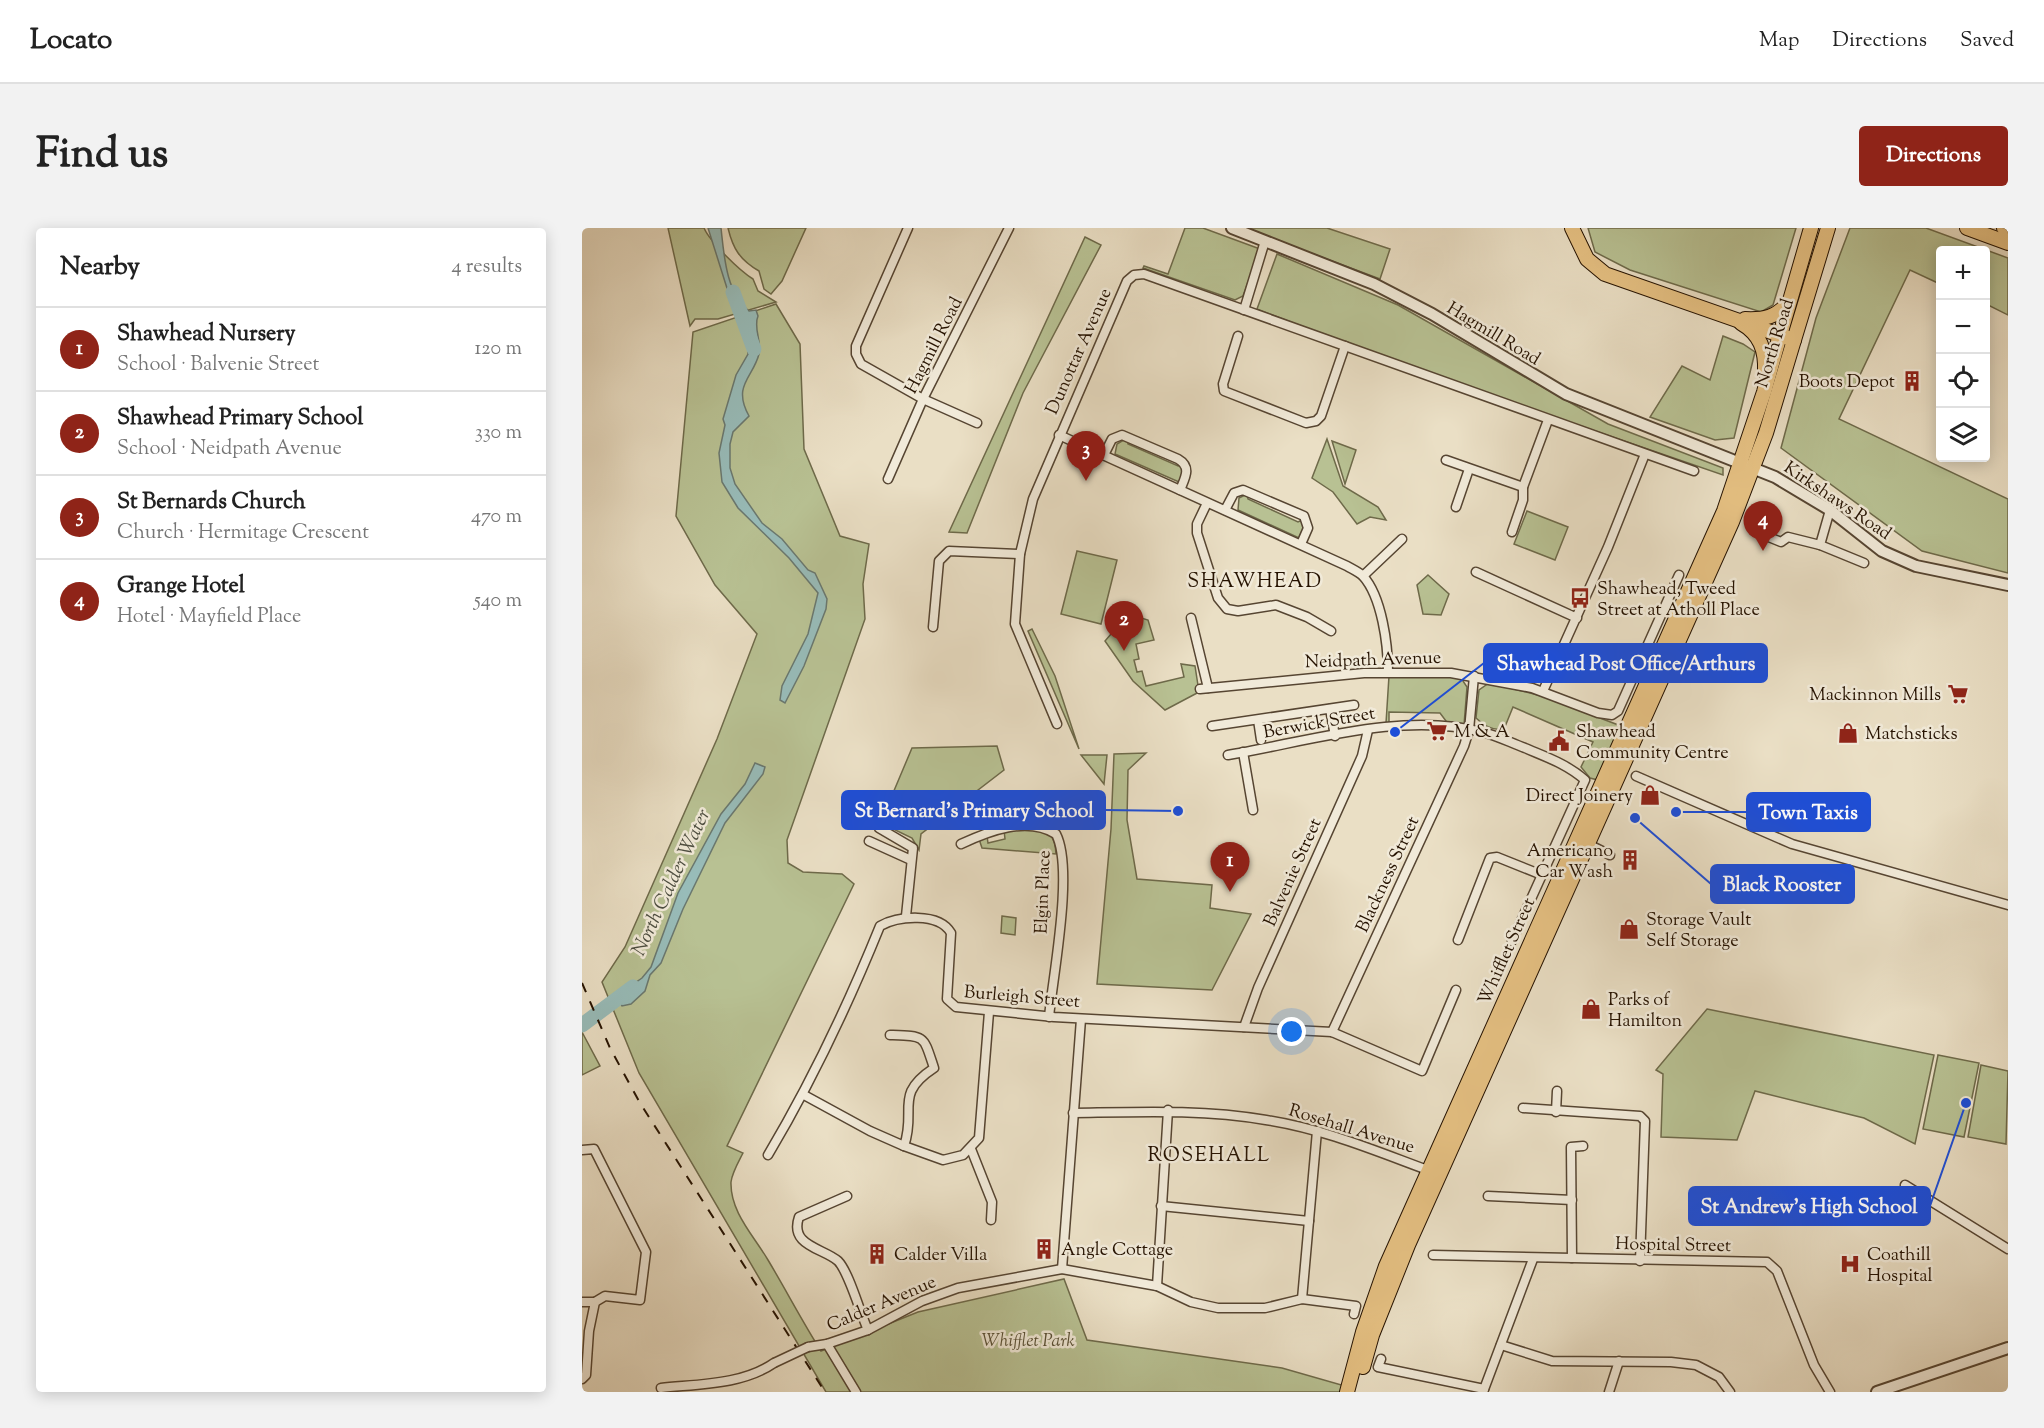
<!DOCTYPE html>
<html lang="en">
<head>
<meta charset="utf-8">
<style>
	body { margin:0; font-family:"Sorts Mill Goudy",serif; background:#f2f2f2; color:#222 }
	.controls { position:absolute; right:18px; top:18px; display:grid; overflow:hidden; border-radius:6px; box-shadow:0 3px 15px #0003 }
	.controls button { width:54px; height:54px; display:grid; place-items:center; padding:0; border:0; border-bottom:2px solid #e0e0e0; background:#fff; color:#222; font:30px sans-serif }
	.you { position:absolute; left:710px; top:804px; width:21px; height:21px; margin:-15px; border:4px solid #fff; border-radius:50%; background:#1a73e8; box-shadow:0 0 0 9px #1a73e833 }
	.badge { display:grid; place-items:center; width:39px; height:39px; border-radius:50%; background:#8f2418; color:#fff; font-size:20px; font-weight:700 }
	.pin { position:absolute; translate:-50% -50px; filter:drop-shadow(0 2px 3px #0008) }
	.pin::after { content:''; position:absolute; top:32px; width:21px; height:18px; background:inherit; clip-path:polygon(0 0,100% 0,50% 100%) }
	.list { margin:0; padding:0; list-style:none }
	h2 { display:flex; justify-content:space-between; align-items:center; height:78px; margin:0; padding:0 24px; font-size:26px }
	h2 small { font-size:20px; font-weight:400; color:#767676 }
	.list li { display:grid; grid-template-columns:39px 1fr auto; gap:18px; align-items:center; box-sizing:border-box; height:84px; padding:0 24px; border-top:2px solid #e0e0e0 }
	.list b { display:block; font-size:22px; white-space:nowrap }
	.list p { margin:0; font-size:20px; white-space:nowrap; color:#767676 }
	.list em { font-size:20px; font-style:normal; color:#767676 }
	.icon { flex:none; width:33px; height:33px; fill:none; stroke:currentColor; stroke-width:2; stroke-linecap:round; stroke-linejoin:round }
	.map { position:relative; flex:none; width:1426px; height:1164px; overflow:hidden; border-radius:6px }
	header { display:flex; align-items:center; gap:36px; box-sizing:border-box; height:84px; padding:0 30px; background:#fff; border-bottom:2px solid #e0e0e0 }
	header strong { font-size:28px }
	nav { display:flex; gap:33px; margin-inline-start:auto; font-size:21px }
	.intro { display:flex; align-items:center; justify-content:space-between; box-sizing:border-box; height:144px; padding:0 36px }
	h1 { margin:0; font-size:42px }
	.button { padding:15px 27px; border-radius:6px; background:#8f2418; color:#fff; font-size:21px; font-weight:700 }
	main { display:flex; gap:36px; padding:0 36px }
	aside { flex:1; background:#fff; border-radius:6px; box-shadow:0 3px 15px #0003 }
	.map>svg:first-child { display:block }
	.green { fill:#b8c193; stroke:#6e6a4a; stroke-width:1.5 }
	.water { fill:#98bcb9; stroke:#6a786f; stroke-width:1.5 }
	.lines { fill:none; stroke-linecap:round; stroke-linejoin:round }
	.river { stroke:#98bcb9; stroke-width:15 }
	.minor-casing { stroke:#564532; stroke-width:11 }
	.tertiary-casing { stroke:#564532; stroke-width:14 }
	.primary-casing { stroke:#251201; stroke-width:16 }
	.trunk-casing { stroke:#251201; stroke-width:16 }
	.minor { stroke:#f1ead9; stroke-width:8 }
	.tertiary { stroke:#f1ead9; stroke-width:10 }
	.primary { stroke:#e5c082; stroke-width:14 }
	.trunk { stroke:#e5c082; stroke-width:14 }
	.rail { stroke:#251201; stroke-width:2; stroke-dasharray:10 10; stroke-linecap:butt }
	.minor-bridge-casing { stroke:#564532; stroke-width:11; stroke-linecap:butt }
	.minor-bridge { stroke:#f1ead9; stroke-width:8 }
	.labels { text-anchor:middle; stroke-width:5; stroke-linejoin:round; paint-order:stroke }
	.street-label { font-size:18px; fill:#251201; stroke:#f1ead9 }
	.poi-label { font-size:18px; fill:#251201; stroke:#f1ead9; text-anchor:start }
	.park-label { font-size:18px; font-style:italic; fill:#584f34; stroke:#f1ead9 }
	.neighbourhood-label { font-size:20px; letter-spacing:1.5px; fill:#251201; stroke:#f1ead9 }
	.water-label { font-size:20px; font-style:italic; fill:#4d4e41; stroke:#f1ead9 }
	.leader { fill:none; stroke:#1d4ed8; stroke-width:2 }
	.callout-dot { fill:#1d4ed8; stroke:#f1ead9; stroke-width:2 }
	.callout { fill:#1d4ed8; stroke:#1d4ed8; stroke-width:2 }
	.callout-label { font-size:20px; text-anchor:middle; font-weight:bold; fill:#fff }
</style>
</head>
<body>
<header>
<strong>Locato</strong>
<nav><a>Map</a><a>Directions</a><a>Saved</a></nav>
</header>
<div class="intro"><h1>Find us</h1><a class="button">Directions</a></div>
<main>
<aside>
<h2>Nearby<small>4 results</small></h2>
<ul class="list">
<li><span class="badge">1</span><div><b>Shawhead Nursery</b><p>School · Balvenie Street</p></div><em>120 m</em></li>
<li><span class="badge">2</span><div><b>Shawhead Primary School</b><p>School · Neidpath Avenue</p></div><em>330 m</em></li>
<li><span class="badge">3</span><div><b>St Bernards Church</b><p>Church · Hermitage Crescent</p></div><em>470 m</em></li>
<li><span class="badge">4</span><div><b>Grange Hotel</b><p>Hotel · Mayfield Place</p></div><em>540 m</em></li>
</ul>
</aside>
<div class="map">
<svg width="1426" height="1164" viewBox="0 0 1426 1164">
	<rect width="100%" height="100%" fill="#eadfc5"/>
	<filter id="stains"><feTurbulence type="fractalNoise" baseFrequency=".00333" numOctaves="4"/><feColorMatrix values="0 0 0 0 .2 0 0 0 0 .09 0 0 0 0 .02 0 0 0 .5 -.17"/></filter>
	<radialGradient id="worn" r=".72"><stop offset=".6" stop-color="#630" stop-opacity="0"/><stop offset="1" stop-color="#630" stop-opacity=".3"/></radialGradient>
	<g class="green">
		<path d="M 86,0 L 122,0 C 128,14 158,43 171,51 L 176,63 L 194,74 L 136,91 L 113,91 L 108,98 Z"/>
		<path d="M 146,0 L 224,0 L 200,53 L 189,66 L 182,61 L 177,43 C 158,32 151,21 146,0 Z"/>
		<polygon points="603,0 621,0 678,21 661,68 653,72 561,40 562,38 586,46"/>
		<polygon points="662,0 745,0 808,21 798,51"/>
		<polygon points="1006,0 1214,0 1191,77 1179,84 1048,42 1013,24"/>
		<polygon points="1268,0 1344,0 1426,30 1426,87 1404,76 1404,22 1358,22 1358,56 1328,42 1257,191 1426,271 1426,345 1340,323 1199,220 1234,90"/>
		<polygon points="503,9 519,17 441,165 385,305 367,304"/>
		<polygon points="695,26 816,77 1026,196 1141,240 1141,247 810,133 675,81"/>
		<path d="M 194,76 L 218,116 L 222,221 L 258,308 L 287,316 L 281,356 L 283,391 L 205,612 L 206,635 L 221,644 L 260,646 L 272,656 L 145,918 L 161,925 C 157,933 150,945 149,954 C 148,984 172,1008 186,1032 C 204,1062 220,1093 239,1123 L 336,1084 L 482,1051 L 505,1112 L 700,1140 L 763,1158 L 762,1164 L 244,1164 L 57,845 L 20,754 L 43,719 L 135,511 L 175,406 L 133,357 L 94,288 L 111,104 Z"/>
		<polygon points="1141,108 1161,116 1173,124 1152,210 1133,212 1068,189 1100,138 1128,152"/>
		<polygon points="545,210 546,216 596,238 600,236 603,240 597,254 533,226 535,216"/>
		<polygon points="745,211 761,258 796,279 804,292 788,289 775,296 751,264 730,250"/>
		<polygon points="750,213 774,222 763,256"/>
		<polygon points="665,266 666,271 716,294 720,292 724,295 717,310 656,282 657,270"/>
		<polygon points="945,283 986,299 973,332 932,316"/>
		<polygon points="495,323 535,332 519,396 479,386"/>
		<polygon points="846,347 867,366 859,387 841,386 835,357"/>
		<polygon points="546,386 566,392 572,412 554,416 557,431 552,432 555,444 560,443 564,458 602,449 599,436 613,438 617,464 583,482 551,453 523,413"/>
		<polygon points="450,401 473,448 497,521 446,403"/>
		<polygon points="807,448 860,448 879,450 885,459 882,497 867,497 858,485 807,484 807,495 804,495"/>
		<path d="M 907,455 L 960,468 L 1039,498 L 1016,552 L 1008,550 L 999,539 L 1011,514 L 931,479 L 922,501 C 911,503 901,497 894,490 L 897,462 Z"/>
		<polygon points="415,518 422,542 339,606 337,622 330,610 307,599 303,584 330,520"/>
		<polygon points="564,525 546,542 545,592 555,651 630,657 628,680 669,686 630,762 515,756 529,601 532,526"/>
		<polygon points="499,527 525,527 522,556"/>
		<path d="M 451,601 C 469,604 473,608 474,626 L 400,620 L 397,611 L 405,608 L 406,615 L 423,611 L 422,602 Z"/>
		<polygon points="420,688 434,690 433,707 419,705"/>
		<polygon points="1125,781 1352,827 1333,916 1282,890 1173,863 1155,912 1079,909 1081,846 1074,842"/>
		<polygon points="0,804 18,838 0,847"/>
		<polygon points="1356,827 1397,835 1382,909 1341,901"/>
		<polygon points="1399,837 1426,843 1424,916 1386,909"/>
	</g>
	<g class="water">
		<path d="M 126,0 L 139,0 C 142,27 144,65 167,83 L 174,82 L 176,88 C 171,100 180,113 177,126 C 171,150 150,157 167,188 L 151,204 L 148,216 L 148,240 L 153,256 L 180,295 L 200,311 L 226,342 L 233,345 L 245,371 L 244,381 L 222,438 L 203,475 L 198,472 L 200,458 L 226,406 L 236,365 L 207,330 L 156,280 L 140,254 L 137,225 L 143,197 L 141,191 L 154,147 L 166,126 L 166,95 L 165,90 L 150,76 Z"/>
		<polygon points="173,535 183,539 181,546 143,595 101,681 79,735 68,747 63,763 49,776 40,778 34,768 60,750 69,739 96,665 139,586 163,556"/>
	</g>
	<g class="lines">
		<g class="river">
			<polyline points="151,64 172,121"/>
			<polyline points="0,797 51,759"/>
		</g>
		<g class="minor-casing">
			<g id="minor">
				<polyline points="326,0 274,118 274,126 279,136 341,171 395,195"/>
				<polyline points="662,82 683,13"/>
				<polyline points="656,108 641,156 642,163 724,195 734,193 739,188 763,118"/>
				<path d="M 477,207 L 765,338 C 770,341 777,344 781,348 C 800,369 806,417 806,444"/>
				<path d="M 522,227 L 530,211 L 540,207 L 596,231 C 610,239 603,250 598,262"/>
				<polyline points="864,232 941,259"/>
				<polyline points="306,251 341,171 427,0"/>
				<polyline points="625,275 615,296 615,305 636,370 645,381 656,383 694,377 725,389 749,403"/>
				<polyline points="874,279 887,241"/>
				<polyline points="643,282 652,265 661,262 722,288 726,300 719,316"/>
				<polyline points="1248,282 1238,317 1282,335"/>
				<polyline points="1172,303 1199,314 1206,309 1238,317"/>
				<polyline points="930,304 941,272 941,259 966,192"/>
				<polyline points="894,344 995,390"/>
				<polyline points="781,348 820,311"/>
				<polyline points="609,390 626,460"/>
				<polyline points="351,399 357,333 367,323 438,326"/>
				<polyline points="618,461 782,445 869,445 950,460 1016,485 1030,487 1036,483 1097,347"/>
				<polyline points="961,463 1026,319 1063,226"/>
				<polyline points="748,481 753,508"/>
				<polyline points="676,492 679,512"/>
				<polyline points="475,496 433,396 438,326 451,271 545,53 552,47 562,46 1112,243"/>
				<polyline points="630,498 772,477"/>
				<polyline points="661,524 671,582"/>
				<path d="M 646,527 C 725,514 820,483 900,504 C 914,507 929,515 943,520 C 964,529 985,536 1003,552 L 930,713"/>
				<polyline points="1054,548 1210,616 1426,677"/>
				<polyline points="297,600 331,620 324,688"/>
				<polyline points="287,613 329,632"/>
				<path d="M 379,616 C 407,603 445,588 474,606 C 492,641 471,747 467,789"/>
				<polyline points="1006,616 1028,627"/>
				<polyline points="876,712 908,630 915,629 960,647"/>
				<polyline points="662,799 676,760 780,528 786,502"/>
				<polyline points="750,804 882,518 887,502 892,448"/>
				<path d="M 308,807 C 344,808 341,807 352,840 C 311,867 335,881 322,918"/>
				<polyline points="222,867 288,903 322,918 361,932 381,927 397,910 407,784"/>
				<polyline points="941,880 1058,888 1063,893 1058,1033"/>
				<polyline points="974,884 975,863"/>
				<path d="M 491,885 C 556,884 620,881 684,892 C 743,901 796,924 851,944"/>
				<polyline points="389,921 410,974 409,992"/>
				<polyline points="0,922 12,921 64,1024 58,1072 23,1068 13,1074 7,1103 4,1147 0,1151"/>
				<path d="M 186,927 C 230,853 266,777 298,698 C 316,688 357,684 369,705 L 365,771 L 374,779 L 472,789 L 750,804 L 840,843 L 874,762"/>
				<polyline points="1323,957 1426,1021"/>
				<path d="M 265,968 L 217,989 C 207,1018 241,1020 256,1033 C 267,1044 278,1085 286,1102"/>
				<polyline points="906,968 990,972"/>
				<polyline points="579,978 727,993"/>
				<polyline points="851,1027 1185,1034 1195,1043 1232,1137 1248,1164"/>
				<polyline points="990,1030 989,919 1001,918"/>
				<polyline points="480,1041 499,791"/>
				<polyline points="575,1058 586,882"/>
				<polyline points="720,1071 735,903"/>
				<polyline points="0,1074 13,1074"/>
				<polyline points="245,1116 274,1164"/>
				<polyline points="919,1117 970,1133 1089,1134 1114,1137 1137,1149 1148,1164"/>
				<polyline points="226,1119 245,1116 286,1102 340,1073 376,1060 480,1041 575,1058 609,1074 636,1080 683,1080 720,1071 774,1078 772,1086"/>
				<polyline points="799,1131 796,1139 902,1161"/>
				<path d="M 79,1160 C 116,1156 160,1157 192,1135"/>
				<polyline points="901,1164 951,1031"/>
				<polyline points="1027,1164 1037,1133"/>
			</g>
		</g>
		<g class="tertiary-casing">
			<g id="tertiary">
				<polyline points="650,0 792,56 850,86 984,166 1193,249 1248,282 1300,323 1334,338 1426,357"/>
				<polyline points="1295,1164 1426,1120"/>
			</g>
		</g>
		<g class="primary-casing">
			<g id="primary">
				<path d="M 1159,95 C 1178,106 1184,122 1183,144"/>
				<polyline points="781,1139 790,1107 826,1017 1150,294 1184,205 1212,112"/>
				<polyline points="765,1164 781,1104 804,1038 1142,283 1182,164 1198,107"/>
			</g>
		</g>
		<g class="trunk-casing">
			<g id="trunk">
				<polyline points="990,0 1005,31 1023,46 1212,112 1246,0"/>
				<polyline points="1385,0 1426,15"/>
				<polyline points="1422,0 1426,2"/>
				<path d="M 1163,91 C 1182,92 1195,89 1207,74"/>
				<polyline points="1198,107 1229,0"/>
			</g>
		</g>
		<use href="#minor" class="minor"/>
		<use href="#tertiary" class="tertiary"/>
		<use href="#primary" class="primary"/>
		<use href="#trunk" class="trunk"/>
		<polyline class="rail" points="0,755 28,820 58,875 243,1164"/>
		<g class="minor-bridge-casing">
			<polyline id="minor-bridge" points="192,1135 226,1119"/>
		</g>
		<use href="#minor-bridge" class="minor-bridge"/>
	</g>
	<defs>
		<g id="building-bare" transform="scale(1.62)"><path d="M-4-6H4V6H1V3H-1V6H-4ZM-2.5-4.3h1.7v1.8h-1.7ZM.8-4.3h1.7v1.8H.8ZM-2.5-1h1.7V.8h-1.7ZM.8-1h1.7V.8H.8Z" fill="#8f2418" stroke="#f1ead9" stroke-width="2.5" paint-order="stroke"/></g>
		<g id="bus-bare" transform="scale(1.62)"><path d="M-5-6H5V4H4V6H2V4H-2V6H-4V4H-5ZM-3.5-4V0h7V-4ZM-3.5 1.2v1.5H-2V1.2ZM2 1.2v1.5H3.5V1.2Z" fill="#8f2418" stroke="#f1ead9" stroke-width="2.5" paint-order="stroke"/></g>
		<g id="supermarket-bare" transform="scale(1.62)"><path d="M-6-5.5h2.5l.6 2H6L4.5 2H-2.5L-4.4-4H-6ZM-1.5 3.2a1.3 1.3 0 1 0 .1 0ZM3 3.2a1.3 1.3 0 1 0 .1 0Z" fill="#8f2418" stroke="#f1ead9" stroke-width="2.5" paint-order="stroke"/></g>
		<g id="shop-bare" transform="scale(1.62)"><path d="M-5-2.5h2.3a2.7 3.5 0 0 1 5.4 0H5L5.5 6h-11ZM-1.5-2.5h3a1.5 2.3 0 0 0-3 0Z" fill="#8f2418" stroke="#f1ead9" stroke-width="2.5" paint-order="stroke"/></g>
		<g id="civic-bare" transform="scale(1.62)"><path d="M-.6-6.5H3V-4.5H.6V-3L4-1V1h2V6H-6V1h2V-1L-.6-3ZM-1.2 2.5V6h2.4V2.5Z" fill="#8f2418" stroke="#f1ead9" stroke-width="2.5" paint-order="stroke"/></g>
		<g id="hospital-bare" transform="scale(1.62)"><path d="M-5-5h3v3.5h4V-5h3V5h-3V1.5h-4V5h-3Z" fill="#8f2418" stroke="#f1ead9" stroke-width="2.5" paint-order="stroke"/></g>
	</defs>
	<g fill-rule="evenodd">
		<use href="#building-bare" x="1330" y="153"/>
		<use href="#bus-bare" x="998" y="370"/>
		<use href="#supermarket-bare" x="1376" y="466"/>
		<use href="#supermarket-bare" x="855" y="503"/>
		<use href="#shop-bare" x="1266" y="505"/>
		<use href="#civic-bare" x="977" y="513"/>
		<use href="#shop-bare" x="1068" y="567"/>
		<use href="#building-bare" x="1048" y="632"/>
		<use href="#shop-bare" x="1047" y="701"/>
		<use href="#shop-bare" x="1009" y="781"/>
		<use href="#building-bare" x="462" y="1021"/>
		<use href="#building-bare" x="295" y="1026"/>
		<use href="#hospital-bare" x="1268" y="1036"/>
	</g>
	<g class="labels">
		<g class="street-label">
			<text transform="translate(912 105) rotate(31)" y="6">Hagmill Road</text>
			<text transform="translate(1192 115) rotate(-73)" y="6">North Road</text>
			<text transform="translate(351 117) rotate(-63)" y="6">Hagmill Road</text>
			<text transform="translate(496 123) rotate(-66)" y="6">Dunottar Avenue</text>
			<text transform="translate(1256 272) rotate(34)" y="6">Kirkshaws Road</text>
			<text transform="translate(791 431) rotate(-2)" y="6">Neidpath Avenue</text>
			<text transform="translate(737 494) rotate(-10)" y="6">Berwick Street</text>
			<text transform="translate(710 644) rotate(-66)" y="6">Balvenie Street</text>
			<text transform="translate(805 646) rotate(-65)" y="6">Blackness Street</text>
			<text transform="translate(460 664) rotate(-88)" y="6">Elgin Place</text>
			<text transform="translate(924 723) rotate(-66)" y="6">Whifflet Street</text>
			<text transform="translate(440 768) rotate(5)" y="6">Burleigh Street</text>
			<text transform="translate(770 900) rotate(17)" y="6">Rosehall Avenue</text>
			<text transform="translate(1091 1016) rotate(1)" y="6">Hospital Street</text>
			<text transform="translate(299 1075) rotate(-23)" y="6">Calder Avenue</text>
		</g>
		<g class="poi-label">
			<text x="1313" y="159" text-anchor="end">Boots Depot</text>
			<text x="1015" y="366">Shawhead, Tweed<tspan x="1015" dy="21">Street at Atholl Place</tspan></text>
			<text x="1359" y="472" text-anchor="end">Mackinnon Mills</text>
			<text x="872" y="509">M &amp; A</text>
			<text x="994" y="509">Shawhead<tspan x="994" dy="21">Community Centre</tspan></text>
			<text x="1283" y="511">Matchsticks</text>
			<text x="1051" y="573" text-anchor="end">Direct Joinery</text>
			<text x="1031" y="628" text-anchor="end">Americano<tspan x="1031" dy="21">Car Wash</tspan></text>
			<text x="1064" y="697">Storage Vault<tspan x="1064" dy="21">Self Storage</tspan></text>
			<text x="1026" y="777">Parks of<tspan x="1026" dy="21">Hamilton</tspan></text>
			<text x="479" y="1027">Angle Cottage</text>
			<text x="312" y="1032">Calder Villa</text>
			<text x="1285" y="1032">Coathill<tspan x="1285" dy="21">Hospital</tspan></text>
		</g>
		<g class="park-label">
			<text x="446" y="1118">Whifflet Park</text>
		</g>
		<g class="neighbourhood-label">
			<text x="673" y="359">SHAWHEAD</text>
			<text x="627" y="933">ROSEHALL</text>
		</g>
		<g class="water-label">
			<text transform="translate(88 654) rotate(-65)" y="7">North Calder Water</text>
		</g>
	</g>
	<path class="leader" d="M813 504L902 435M596 583L523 582M1094 584L1165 584M1053 590L1129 656M1384 875L1348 978"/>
	<g class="callout-dot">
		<circle cx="813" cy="504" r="6"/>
		<circle cx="596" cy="583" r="6"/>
		<circle cx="1094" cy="584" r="6"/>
		<circle cx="1053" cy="590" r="6"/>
		<circle cx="1384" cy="875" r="6"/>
	</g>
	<g class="callout">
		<rect x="902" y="416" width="283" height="38" rx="6"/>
		<rect x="260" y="563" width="263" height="38" rx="6"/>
		<rect x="1165" y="565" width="123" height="38" rx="6"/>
		<rect x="1129" y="637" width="143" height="38" rx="6"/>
		<rect x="1107" y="959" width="241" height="38" rx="6"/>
	</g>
	<g class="callout-label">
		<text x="1044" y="442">Shawhead Post Office/Arthurs</text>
		<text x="392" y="589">St Bernard's Primary School</text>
		<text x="1226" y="591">Town Taxis</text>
		<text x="1200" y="663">Black Rooster</text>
		<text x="1227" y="985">St Andrew's High School</text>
	</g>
	<rect width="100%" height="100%" filter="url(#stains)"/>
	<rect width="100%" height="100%" fill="url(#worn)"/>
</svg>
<div class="controls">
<button>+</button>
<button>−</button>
<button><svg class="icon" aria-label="locate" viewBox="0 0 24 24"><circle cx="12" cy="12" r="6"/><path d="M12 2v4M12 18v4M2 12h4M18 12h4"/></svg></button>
<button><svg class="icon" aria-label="layers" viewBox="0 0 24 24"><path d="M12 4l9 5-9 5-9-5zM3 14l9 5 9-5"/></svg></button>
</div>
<div class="you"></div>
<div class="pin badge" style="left:648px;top:664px">1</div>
<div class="pin badge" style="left:542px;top:423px">2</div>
<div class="pin badge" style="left:504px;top:253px">3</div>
<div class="pin badge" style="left:1181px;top:323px">4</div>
</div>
</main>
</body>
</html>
